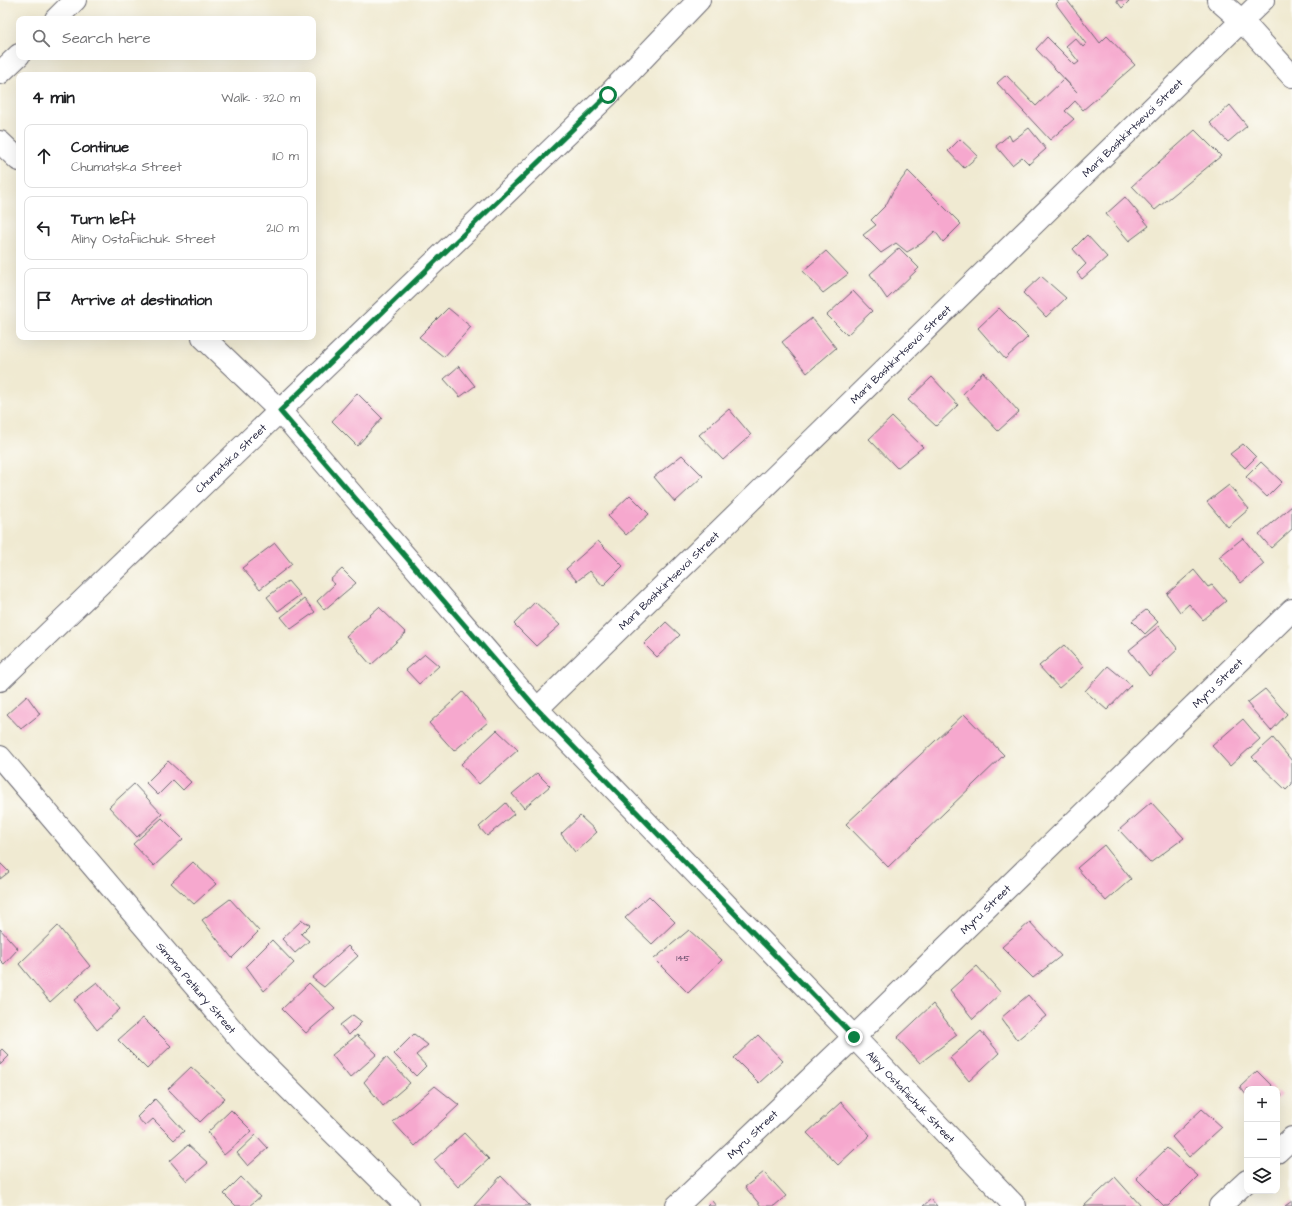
<!DOCTYPE html>
<html lang="en">
<head>
<meta charset="utf-8">
<style>
	body { margin:0; font-family:"Architects Daughter",sans-serif; background:#f6f6f6; color:#202124 }
	.controls { position:absolute; right:12px; bottom:12px; display:grid; overflow:hidden; border-radius:8px; box-shadow:0 4px 16px #0002 }
	.controls button { width:36px; height:36px; display:grid; place-items:center; padding:0; border:0; border-bottom:1px solid #e0e0e0; background:#fff; color:#202124; font:20px sans-serif }
	.stop { position:absolute; width:12px; height:12px; margin:-9px; border:3px solid #0b8043; border-radius:50%; background:#fff }
	.stop.end { background:#0b8043; border-color:#fff; box-shadow:0 1px 4px #0008 }
	.list { margin:0; padding:0; list-style:none }
	h2 { display:flex; justify-content:space-between; align-items:center; height:52px; margin:0; padding:0 16px; font-size:17px }
	h2 small { font-size:13px; font-weight:400; color:#757577 }
	.list li { display:grid; grid-template-columns:26px 1fr auto; gap:12px; align-items:center; box-sizing:border-box; height:64px; margin:0 8px 8px; padding:0 8px; border:1px solid #e0e0e0; border-radius:8px }
	.list b { display:block; font-size:15px; white-space:nowrap }
	.list p { margin:0; font-size:13px; white-space:nowrap; color:#757577 }
	.list em { font-size:13px; font-style:normal; color:#757577 }
	.icon { flex:none; width:22px; height:22px; fill:none; stroke:currentColor; stroke-width:2; stroke-linecap:round; stroke-linejoin:round }
	.map { position:relative; flex:none; width:1292px; height:1206px; overflow:hidden }
	.search { position:absolute; background:#fff; box-shadow:0 4px 16px #0002; left:16px; top:16px; width:300px; height:44px; display:flex; align-items:center; gap:10px; box-sizing:border-box; padding:0 14px; border-radius:8px; color:#757577; font-size:15px }
	.panel { position:absolute; background:#fff; box-shadow:0 4px 16px #0002; left:16px; top:72px; width:300px; height:268px; border-radius:8px }
	.map>svg:first-child { display:block }
	.building { fill:#f6a8ce }
	.lines { fill:none; stroke-linecap:round; stroke-linejoin:round }
	.minor-casing { stroke:#6a6870; stroke-width:24 }
	.minor { stroke:#fff; stroke-width:22 }
	.route { stroke:#0b8043; stroke-width:5 }
	.labels { text-anchor:middle; stroke-width:3; stroke-linejoin:round; paint-order:stroke }
	.number-label { font-size:9px; fill:#574460 }
	.street-label { font-size:11px; fill:#22223b; stroke:#fdfcf7 }
</style>
</head>
<body>
<div class="map">
<svg width="1292" height="1206" viewBox="0 0 1292 1206">
	<rect width="100%" height="100%" fill="#fdfcf7"/>
	<filter id="ink" filterUnits="userSpaceOnUse"><feTurbulence type="fractalNoise" baseFrequency=".025" numOctaves="2"/><feDisplacementMap in="SourceGraphic" scale="8" xChannelSelector="R" yChannelSelector="G"/><feConvolveMatrix kernelMatrix="1 2 1 2 8 2 1 2 1" color-interpolation-filters="sRGB"/></filter>
	<filter id="wash" filterUnits="userSpaceOnUse"><feTurbulence type="fractalNoise" baseFrequency=".012" numOctaves="4" result="noise"/><feDisplacementMap in="SourceGraphic" scale="16" xChannelSelector="R" yChannelSelector="G"/><feGaussianBlur stdDeviation="0.9" result="paint"/><feColorMatrix in="noise" values="0 0 0 0 0 0 0 0 0 0 0 0 0 0 0 0 0 1.4 0 .05"/><feComposite in="paint" operator="in"/></filter>
	<g filter="url(#wash)">
		<rect width="100%" height="100%" fill="#f0ead2"/>
		<g id="blocks">
			<g class="building">
				<polygon points="1060,0 1067,0 1100,43 1107,36 1135,65 1083,110 1075,101 1065,111 1074,119 1050,140 997,83 1006,75 1036,106 1064,79 1077,92 1036,49 1047,37 1075,65 1079,62 1066,46 1075,38 1083,47 1086,44 1056,4"/>
				<polygon points="1116,0 1130,0 1122,8"/>
				<polygon points="1230,105 1247,126 1228,142 1210,123"/>
				<polygon points="1029,128 1046,149 1029,164 1022,157 1012,165 996,146 1009,135 1012,141"/>
				<polygon points="1195,130 1221,156 1155,210 1132,186"/>
				<polygon points="960,139 978,156 964,168 948,151"/>
				<polygon points="908,171 961,224 943,242 935,231 922,243 907,252 896,243 881,253 863,235 876,225 871,220 886,205 893,191"/>
				<polygon points="1125,197 1149,226 1129,241 1106,214"/>
				<polygon points="1087,235 1107,257 1082,279 1077,273 1086,264 1073,249"/>
				<polygon points="899,248 919,268 887,299 870,274"/>
				<polygon points="826,251 848,274 823,293 803,271"/>
				<polygon points="1041,276 1066,298 1046,317 1023,293"/>
				<polygon points="853,291 872,311 847,335 827,315"/>
				<polygon points="448,308 471,327 444,357 419,337"/>
				<polygon points="999,308 1028,337 1005,359 978,328"/>
				<polygon points="812,318 836,348 807,373 782,342"/>
				<polygon points="459,366 475,386 460,397 444,379"/>
				<polygon points="983,372 1019,412 998,431 963,394"/>
				<polygon points="932,377 958,405 936,426 908,400"/>
				<polygon points="357,393 382,418 357,446 332,421"/>
				<polygon points="729,409 751,435 723,460 699,435"/>
				<polygon points="892,417 923,447 897,468 869,439"/>
				<polygon points="1243,444 1256,457 1245,468 1230,454"/>
				<polygon points="682,455 703,476 675,502 654,477"/>
				<polygon points="1261,462 1282,482 1267,497 1246,477"/>
				<polygon points="1229,485 1249,509 1228,527 1207,502"/>
				<polygon points="630,495 649,514 626,535 608,516"/>
				<polygon points="1292,506 1292,529 1271,548 1259,534"/>
				<polygon points="1243,538 1264,564 1241,583 1219,557"/>
				<polygon points="598,541 623,566 603,586 590,571 577,581 566,569"/>
				<polygon points="275,543 292,564 260,589 242,568"/>
				<polygon points="342,569 356,583 324,610 317,601 335,584 330,580"/>
				<polygon points="1194,570 1208,587 1212,585 1226,601 1203,620 1189,604 1180,612 1167,594"/>
				<polygon points="288,581 300,595 278,611 267,597"/>
				<polygon points="304,599 315,612 291,629 281,617"/>
				<polygon points="535,602 560,625 536,646 514,624"/>
				<polygon points="379,607 406,633 371,665 346,636"/>
				<polygon points="1146,610 1158,622 1145,634 1132,621"/>
				<polygon points="666,622 680,635 657,657 644,644"/>
				<polygon points="1159,626 1178,649 1149,676 1129,650"/>
				<polygon points="1064,645 1084,667 1059,688 1039,666"/>
				<polygon points="425,654 439,666 419,684 406,670"/>
				<polygon points="1108,666 1131,685 1107,710 1085,691"/>
				<polygon points="1265,689 1287,714 1271,731 1247,703"/>
				<polygon points="463,692 488,722 454,751 429,723"/>
				<polygon points="27,696 40,714 21,729 7,714"/>
				<polygon points="964,714 1004,755 888,867 846,824"/>
				<polygon points="1243,719 1260,739 1230,766 1212,746"/>
				<polygon points="497,730 518,750 479,784 461,764"/>
				<polygon points="1273,738 1292,761 1292,784 1286,790 1252,757"/>
				<polygon points="168,761 191,782 183,790 173,780 158,795 146,783"/>
				<polygon points="537,773 550,786 524,808 512,794"/>
				<polygon points="134,784 162,814 137,837 109,807"/>
				<polygon points="1151,802 1184,838 1150,863 1119,830"/>
				<polygon points="506,803 514,814 487,836 479,827"/>
				<polygon points="580,816 597,832 575,852 561,834"/>
				<polygon points="162,818 183,839 154,866 133,844"/>
				<polygon points="1104,845 1131,879 1106,901 1077,868"/>
				<polygon points="193,862 216,884 194,904 171,883"/>
				<polygon points="0,863 9,872 0,879"/>
				<polygon points="649,896 675,922 652,944 625,918"/>
				<polygon points="230,899 259,931 232,958 202,920"/>
				<polygon points="302,920 310,925 301,934 309,941 295,953 282,939"/>
				<polygon points="1030,922 1061,956 1033,978 1002,947"/>
				<polygon points="58,926 90,966 50,1002 19,964"/>
				<polygon points="0,929 18,949 4,964 0,960"/>
				<polygon points="689,930 722,960 688,993 654,959"/>
				<polygon points="272,940 294,963 264,991 246,966"/>
				<polygon points="348,946 358,956 324,987 312,978"/>
				<polygon points="977,966 1001,993 973,1019 950,990"/>
				<polygon points="97,982 120,1009 97,1030 74,1000"/>
				<polygon points="309,983 335,1008 306,1033 282,1009"/>
				<polygon points="1028,995 1046,1016 1017,1040 1001,1018"/>
				<polygon points="933,1004 957,1035 920,1063 897,1038"/>
				<polygon points="353,1015 362,1022 349,1035 340,1025"/>
				<polygon points="143,1018 171,1046 147,1069 118,1040"/>
				<polygon points="981,1031 999,1053 969,1081 950,1058"/>
				<polygon points="414,1034 428,1045 416,1055 426,1066 416,1076 394,1054"/>
				<polygon points="357,1035 377,1054 350,1078 332,1055"/>
				<polygon points="758,1035 783,1061 759,1083 734,1058"/>
				<polygon points="2,1049 9,1056 0,1065 0,1051"/>
				<polygon points="386,1057 410,1083 383,1106 364,1082"/>
				<polygon points="191,1067 225,1098 200,1122 168,1089"/>
				<polygon points="1257,1071 1275,1089 1247,1089 1247,1096 1240,1087"/>
				<polygon points="435,1086 459,1105 415,1146 393,1122"/>
				<polygon points="1277,1091 1282,1095 1277,1100"/>
				<polygon points="155,1099 184,1131 174,1140 153,1119 145,1126 137,1117"/>
				<polygon points="841,1102 870,1135 838,1165 807,1133"/>
				<polygon points="1202,1109 1222,1127 1189,1157 1172,1137"/>
				<polygon points="231,1110 252,1131 224,1155 208,1132"/>
				<polygon points="464,1133 489,1159 458,1187 434,1160"/>
				<polygon points="256,1135 268,1148 248,1166 237,1153"/>
				<polygon points="188,1145 208,1163 187,1181 170,1161"/>
				<polygon points="1167,1148 1198,1176 1168,1206 1164,1206 1136,1178"/>
				<polygon points="764,1172 786,1196 774,1206 761,1206 745,1187"/>
				<polygon points="501,1176 530,1206 474,1206"/>
				<polygon points="241,1177 260,1197 249,1206 236,1206 224,1194"/>
				<polygon points="1115,1177 1141,1206 1084,1206"/>
				<polygon points="931,1199 937,1206 923,1206"/>
				<polygon points="712,1201 716,1206 707,1206"/>
				<polygon points="1292,1201 1292,1206 1285,1206"/>
			</g>
		</g>
	</g>
	<g filter="url(#ink)">
		<use href="#blocks" fill-opacity="0" stroke="#6a6870" stroke-width="1"/>
		<g class="lines">
			<g class="minor-casing">
				<g id="minor">
					<polyline points="1218,0 1242,21 1292,76"/>
					<polyline points="56,19 75,0"/>
					<polyline points="0,73 19,55"/>
					<polyline points="0,142 19,160"/>
					<path id="s1" d="M 203,337 L 280,411 L 537,709 L 854,1037 L 1015,1206"/>
					<path id="s2" d="M 0,680 L 608,95 L 699,0"/>
					<path id="s3" d="M 537,709 L 1263,0"/>
					<path id="s4" d="M 0,757 L 246,1046 L 407,1206"/>
					<polyline points="1277,1152 1292,1138"/>
					<path id="s5" d="M 677,1206 L 854,1037 L 1292,610"/>
					<polyline points="1220,1206 1247,1181"/>
				</g>
			</g>
			<use href="#minor" class="minor"/>
		</g>
	</g>
	<g class="lines" filter="url(#ink)">
		<polyline class="route" points="608,95 280,411 537,709 854,1037"/>
	</g>
	<g class="labels">
		<g class="number-label">
			<text x="683" y="961">145</text>
		</g>
		<g class="street-label">
			<text dy="4" stroke="none"><textPath href="#s3" startOffset="832">Marii Bashkirtsevoi Street</textPath></text>
			<text dy="4" stroke="none"><textPath href="#s3" startOffset="508">Marii Bashkirtsevoi Street</textPath></text>
			<text dy="4" stroke="none"><textPath href="#s2" startOffset="320">Chumatska Street</textPath></text>
			<text dy="4" stroke="none"><textPath href="#s3" startOffset="184">Marii Bashkirtsevoi Street</textPath></text>
			<text dy="4" stroke="none"><textPath href="#s5" startOffset="752">Myru Street</textPath></text>
			<text dy="4" stroke="none"><textPath href="#s5" startOffset="428">Myru Street</textPath></text>
			<text dy="4" stroke="none"><textPath href="#s4" startOffset="303">Simona Petliury Street</textPath></text>
			<text dy="4" stroke="none"><textPath href="#s1" startOffset="1039">Aliny Ostafiichuk Street</textPath></text>
			<text dy="4" stroke="none"><textPath href="#s5" startOffset="104">Myru Street</textPath></text>
		</g>
	</g>
</svg>
<div class="controls">
<button>+</button>
<button>−</button>
<button><svg class="icon" aria-label="layers" viewBox="0 0 24 24"><path d="M12 4l9 5-9 5-9-5zM3 14l9 5 9-5"/></svg></button>
</div>
<div class="stop" style="left:608px;top:95px"></div>
<div class="stop end" style="left:854px;top:1037px"></div>
<div class="search"><svg class="icon" aria-label="search" viewBox="0 0 24 24"><circle cx="10" cy="10" r="6"/><path d="M15 15l6 6"/></svg>Search here</div>
<section class="panel">
<h2>4 min<small>Walk · 320 m</small></h2>
<ul class="list">
<li><svg class="icon" aria-label="ahead" viewBox="0 0 24 24"><path d="M12 20V5M6 11l6-6 6 6"/></svg><div><b>Continue</b><p>Chumatska Street</p></div><em>110 m</em></li>
<li><svg class="icon" aria-label="left" viewBox="0 0 24 24"><path d="M17 20v-9H6M10 6l-5 5 5 5"/></svg><div><b>Turn left</b><p>Aliny Ostafiichuk Street</p></div><em>210 m</em></li>
<li><svg class="icon" aria-label="arrive" viewBox="0 0 24 24"><path d="M6 21V4h12l-3 4 3 4H6"/></svg><div><b>Arrive at destination</b></div></li>
</ul>
</section>
</div>
</body>
</html>
